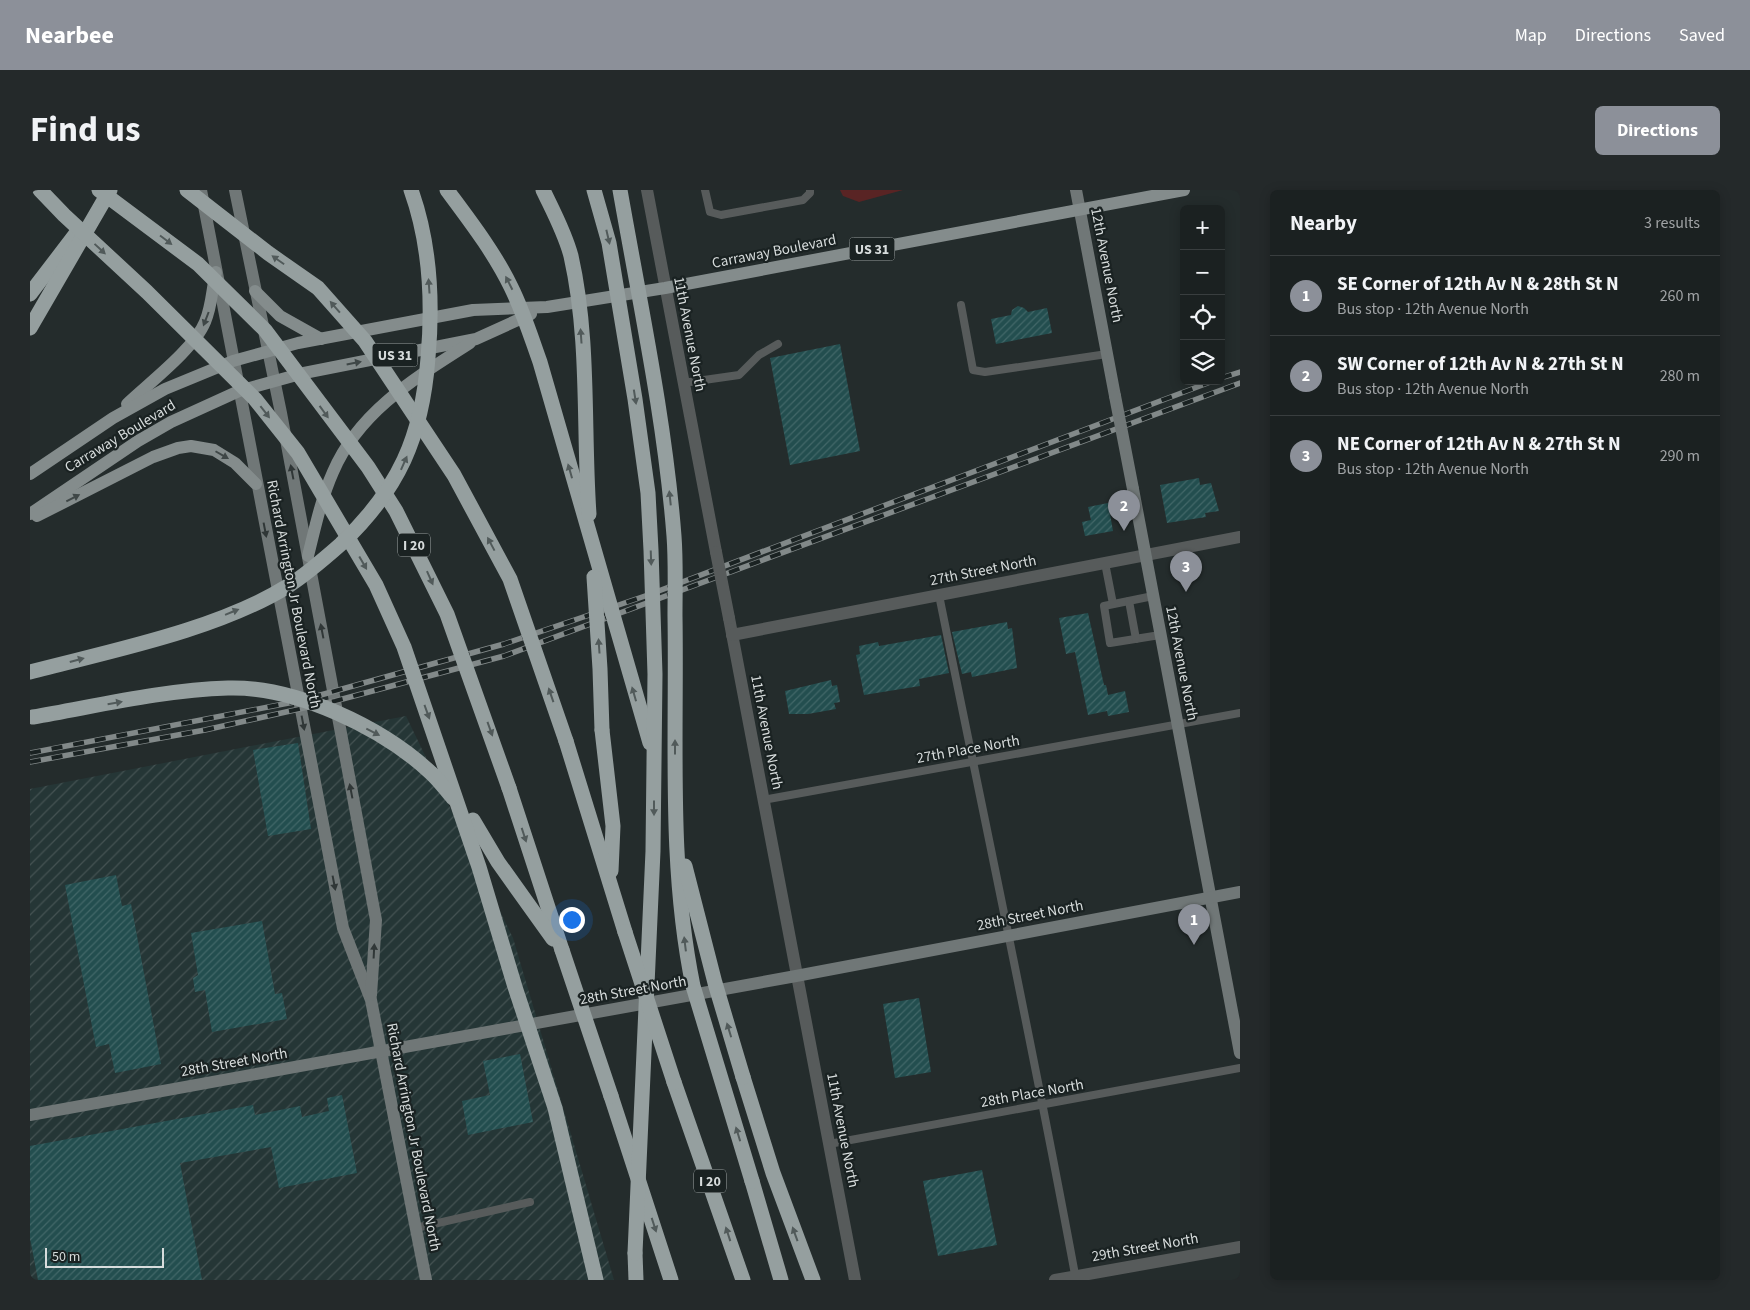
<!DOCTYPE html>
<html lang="en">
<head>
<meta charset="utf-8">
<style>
	body { margin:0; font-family:"Source Sans 3",sans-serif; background:#24292a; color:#f1f3f6 }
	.controls { position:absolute; right:15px; top:15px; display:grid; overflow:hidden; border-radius:8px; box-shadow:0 2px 12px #0003 }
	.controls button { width:45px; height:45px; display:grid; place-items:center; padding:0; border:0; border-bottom:1px solid #393e3f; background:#1b2121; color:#f1f3f6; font:25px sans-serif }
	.scale { position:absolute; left:15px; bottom:12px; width:119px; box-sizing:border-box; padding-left:5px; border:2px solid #d7dcdc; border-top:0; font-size:14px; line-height:18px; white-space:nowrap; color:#d7dcdc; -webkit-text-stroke:4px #1a2222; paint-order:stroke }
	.you { position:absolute; left:541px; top:729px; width:18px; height:18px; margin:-12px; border:4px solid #fff; border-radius:50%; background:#1a73e8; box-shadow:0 0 0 8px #1a73e833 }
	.badge { display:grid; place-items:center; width:32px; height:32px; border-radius:50%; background:#8c9099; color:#fff; font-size:16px; font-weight:700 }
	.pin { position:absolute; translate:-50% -41px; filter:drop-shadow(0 1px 2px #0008) }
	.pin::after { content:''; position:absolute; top:26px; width:18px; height:15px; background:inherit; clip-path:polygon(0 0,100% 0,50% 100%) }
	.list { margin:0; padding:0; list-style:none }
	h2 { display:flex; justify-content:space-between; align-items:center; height:65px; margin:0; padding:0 20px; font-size:21px }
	h2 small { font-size:16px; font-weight:400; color:#a0a3a5 }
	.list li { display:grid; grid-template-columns:32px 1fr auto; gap:15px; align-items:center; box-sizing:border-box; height:80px; padding:0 20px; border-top:1px solid #393e3f }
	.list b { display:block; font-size:19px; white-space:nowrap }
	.list p { margin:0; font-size:16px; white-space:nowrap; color:#a0a3a5 }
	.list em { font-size:16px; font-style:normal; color:#a0a3a5 }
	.icon { flex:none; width:28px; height:28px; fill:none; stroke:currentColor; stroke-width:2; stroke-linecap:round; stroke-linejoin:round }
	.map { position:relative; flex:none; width:1210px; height:1090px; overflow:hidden; border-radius:8px }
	header { display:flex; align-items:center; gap:30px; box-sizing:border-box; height:70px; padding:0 25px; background:#8c9099; color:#fff }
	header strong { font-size:24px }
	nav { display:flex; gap:28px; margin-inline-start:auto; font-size:18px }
	.intro { display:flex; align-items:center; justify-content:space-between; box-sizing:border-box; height:120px; padding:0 30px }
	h1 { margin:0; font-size:35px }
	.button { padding:12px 22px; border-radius:8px; background:#8c9099; color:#fff; font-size:18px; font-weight:700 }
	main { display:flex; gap:30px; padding:0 30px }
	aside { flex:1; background:#1b2121; border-radius:8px; box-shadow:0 2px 12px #0003 }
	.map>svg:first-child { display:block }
	.industrial { fill:url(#industrial-furrows) }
	.pitch { fill:#592424 }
	.building { fill:url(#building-hatch) }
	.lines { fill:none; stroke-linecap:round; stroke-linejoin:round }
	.lane { stroke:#575b5b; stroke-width:8 }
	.street { stroke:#575b5b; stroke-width:12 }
	.secondary { stroke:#707777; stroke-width:12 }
	.primary { stroke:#848c8c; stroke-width:12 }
	.highway { stroke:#959f9f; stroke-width:15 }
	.rail-casing { stroke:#828989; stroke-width:5.5 }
	.rail { stroke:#1a2222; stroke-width:4; stroke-dasharray:11; stroke-linecap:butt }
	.street-bridge { stroke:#575b5b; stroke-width:12 }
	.secondary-bridge { stroke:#707777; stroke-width:12 }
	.highway-bridge { stroke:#959f9f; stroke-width:15 }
	.oneway { fill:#515a5a }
	.oneway2 { fill:#3f4747 }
	.oneway3 { fill:#303737 }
	.labels { text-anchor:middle; stroke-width:4.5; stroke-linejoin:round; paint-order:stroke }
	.shield { fill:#1a2222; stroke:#9ea4a4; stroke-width:1 }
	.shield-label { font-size:14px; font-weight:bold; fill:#d7dcdc }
	.street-label { font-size:15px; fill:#d7dcdc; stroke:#1a2222 }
</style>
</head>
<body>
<header>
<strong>Nearbee</strong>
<nav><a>Map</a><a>Directions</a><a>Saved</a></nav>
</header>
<div class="intro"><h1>Find us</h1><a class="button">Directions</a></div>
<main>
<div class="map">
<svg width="1210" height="1090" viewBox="0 0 1210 1090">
	<defs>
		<pattern id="industrial-furrows" width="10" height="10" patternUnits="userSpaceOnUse" patternTransform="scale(1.25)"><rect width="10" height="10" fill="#253636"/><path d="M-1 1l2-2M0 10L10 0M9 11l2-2" fill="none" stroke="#445252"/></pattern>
		<pattern id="building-hatch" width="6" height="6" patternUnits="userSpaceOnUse" patternTransform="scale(1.25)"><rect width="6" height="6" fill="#234e4f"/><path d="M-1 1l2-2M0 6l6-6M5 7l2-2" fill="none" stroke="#426768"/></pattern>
	</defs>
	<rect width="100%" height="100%" fill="#242c2c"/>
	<polygon class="industrial" points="376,526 483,748 584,1090 0,1090 0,599"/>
	<polygon class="pitch" points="810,0 873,0 829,12 813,6"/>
	<g class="building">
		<polygon points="988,116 994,118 998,122 1017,118 1022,143 966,154 961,129 981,125 982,120"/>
		<polygon points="810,154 830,261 760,275 740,168"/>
		<polygon points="1169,288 1170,295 1181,293 1189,321 1175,323 1176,327 1137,333 1130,295"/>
		<polygon points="1078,313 1083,341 1055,346 1052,332 1061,330 1058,317"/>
		<polygon points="1058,423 1074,495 1076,495 1078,505 1095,501 1099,522 1078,526 1077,521 1058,525 1045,462 1036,464 1029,428"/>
		<polygon points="977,432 978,439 982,438 987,478 942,487 941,482 932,484 922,442"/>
		<polygon points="911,445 919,483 889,489 890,496 834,505 826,465 830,464 829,456 848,452 849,456"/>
		<polygon points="801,490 802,496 807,495 810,512 804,513 806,519 778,524 759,524 755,501"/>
		<polygon points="268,553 281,639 238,646 223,560"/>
		<polygon points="86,685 92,716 101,714 131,874 85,883 79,854 66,857 35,695"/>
		<polygon points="232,731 245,804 252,803 257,829 182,842 175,800 165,802 163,788 168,785 161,743"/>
		<polygon points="889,808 901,882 865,888 853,814"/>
		<polygon points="490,864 503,932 438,945 432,911 460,905 453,871"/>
		<polygon points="312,905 327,983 249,998 241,957 150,973 172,1090 8,1090 0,1048 0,956 223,915 225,925 270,916 272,927 299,921 297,908"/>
		<polygon points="952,980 967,1055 908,1066 893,991"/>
	</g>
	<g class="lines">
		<g class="lane">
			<polyline points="675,0 680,22 691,25 773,10 780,3 780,0"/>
			<polyline points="931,115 943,180 955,182 1077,164"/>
			<polyline points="653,193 709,185 729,165 748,154"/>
			<polyline points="1075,373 1083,414"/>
			<path d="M 909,405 C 955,633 1004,861 1046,1090"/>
			<polyline points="1123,406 1074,416 1080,453 1130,445"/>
			<polyline points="1099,411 1106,449"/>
			<polyline points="733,610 1210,523"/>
			<polyline points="799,954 1210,878"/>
			<polyline points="386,1038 500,1012"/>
		</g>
		<g class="street">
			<polyline points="617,0 686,362"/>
			<polyline points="699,428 825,1090"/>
			<polyline points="702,445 1210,347"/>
			<polyline points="1025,1090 1210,1057"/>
		</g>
		<g class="secondary">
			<polyline points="171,0 313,738 341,810 396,1090"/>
			<polyline points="205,0 251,223 346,730 341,805"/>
			<polyline points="1046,0 1085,206"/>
			<polyline points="1103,299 1210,863"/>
			<polyline points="0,925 766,786 1210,702"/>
		</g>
		<g class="primary">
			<polyline points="225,101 250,126 291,149"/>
			<path d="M 97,214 C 119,193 164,159 175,132 C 182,116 182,98 186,82"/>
			<polyline points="0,284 83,228 135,199 203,171 268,153 443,120 517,117 635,98 1154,0"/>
			<polyline points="0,324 108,251 141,232 209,201 274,183 446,149 501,124"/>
			<polyline points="7,326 123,267 148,258 161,256 184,260 205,273 226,294"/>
			<path d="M 278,366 C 285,338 291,309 303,282 C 329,221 387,187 440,153"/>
		</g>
		<g class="highway">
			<polyline points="0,104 48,41"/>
			<polyline points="0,138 80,0"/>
			<polyline points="572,540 583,636 581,681"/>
			<polyline points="536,551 595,742"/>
			<polyline points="479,598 532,760"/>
			<polyline points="443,630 468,672 523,749"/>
			<polyline points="713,887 743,983 783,1090"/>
			<polyline points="644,892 713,1090"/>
			<polyline points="581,906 641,1090"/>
			<polyline points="722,991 751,1090"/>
			<polyline points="605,1063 606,1090"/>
		</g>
		<g class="rail-casing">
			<g id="rail">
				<polyline points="1191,188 1210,182"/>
				<polyline points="0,563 269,511 474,454 618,405 1183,191"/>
				<polyline points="0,572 175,540 305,511 474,466 1210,193"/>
			</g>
		</g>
		<use href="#rail" class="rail"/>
		<polyline class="street-bridge" points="686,362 699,428"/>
		<polyline class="secondary-bridge" points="1085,206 1103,299"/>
		<g class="highway-bridge">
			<polyline points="10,0 34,25 117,102 225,209 268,263 346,395 374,457 449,677 485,797 525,918 566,1090"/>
			<polyline points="69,0 168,74 235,140 338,277 366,321 417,424 479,598"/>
			<polyline points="157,0 238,63 288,98 335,151 424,285 480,389 536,551"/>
			<path d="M 417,0 C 440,31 464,62 481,97 C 493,121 501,147 510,172 L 620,553"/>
			<path d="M 513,0 C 523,21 535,43 541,66 C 560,150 553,239 559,324"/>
			<polyline points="564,0 579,53 605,209 618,303 621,360 625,484 623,661 605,1063"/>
			<path d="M 590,0 C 610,114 635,230 644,346 C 646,372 645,400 645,426 C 647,549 638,675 663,796 L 722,991"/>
			<polyline points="564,387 570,479 572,540"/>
			<path d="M 0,482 C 80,461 187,440 258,396 C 277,384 294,369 311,354 C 369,299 392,247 398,168 C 403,112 400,53 381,0"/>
			<path d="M 3,527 C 67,516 133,500 198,498 C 265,496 352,537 401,583 C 409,590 416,600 423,608"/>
			<polyline points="655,676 685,793 713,887"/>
			<polyline points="595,742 644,892"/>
			<polyline points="532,760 581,906"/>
		</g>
	</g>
	<defs><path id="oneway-solid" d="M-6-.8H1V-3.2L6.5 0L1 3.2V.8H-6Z" transform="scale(1.25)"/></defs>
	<g class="oneway">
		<use href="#oneway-solid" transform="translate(578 47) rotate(77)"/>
		<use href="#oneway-solid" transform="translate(136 50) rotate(37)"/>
		<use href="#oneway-solid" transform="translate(70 59) rotate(43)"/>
		<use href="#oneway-solid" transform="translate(248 70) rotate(-145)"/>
		<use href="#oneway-solid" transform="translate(479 93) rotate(-117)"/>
		<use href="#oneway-solid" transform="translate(399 96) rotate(-94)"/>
		<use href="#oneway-solid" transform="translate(305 117) rotate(-131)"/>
		<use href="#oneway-solid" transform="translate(551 146) rotate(-94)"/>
		<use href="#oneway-solid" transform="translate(605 207) rotate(81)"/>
		<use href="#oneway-solid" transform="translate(235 222) rotate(52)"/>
		<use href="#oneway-solid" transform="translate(294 222) rotate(54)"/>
		<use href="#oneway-solid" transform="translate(374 273) rotate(-66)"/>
		<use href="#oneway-solid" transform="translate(540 281) rotate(-106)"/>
		<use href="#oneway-solid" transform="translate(640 308) rotate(-96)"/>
		<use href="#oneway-solid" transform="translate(461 354) rotate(-118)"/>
		<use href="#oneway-solid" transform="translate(621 368) rotate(88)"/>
		<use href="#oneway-solid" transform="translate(333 373) rotate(60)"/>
		<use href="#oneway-solid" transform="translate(400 388) rotate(66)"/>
		<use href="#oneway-solid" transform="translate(202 422) rotate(-22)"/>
		<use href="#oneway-solid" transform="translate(569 456) rotate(-94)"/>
		<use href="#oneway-solid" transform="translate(47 470) rotate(-15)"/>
		<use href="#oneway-solid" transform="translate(604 504) rotate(-106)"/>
		<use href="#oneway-solid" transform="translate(521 505) rotate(-109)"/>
		<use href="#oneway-solid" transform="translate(85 513) rotate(-10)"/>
		<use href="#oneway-solid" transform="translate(397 522) rotate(70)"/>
		<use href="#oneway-solid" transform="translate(460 539) rotate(70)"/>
		<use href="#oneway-solid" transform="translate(343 542) rotate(27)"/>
		<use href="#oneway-solid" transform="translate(645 557) rotate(-90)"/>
		<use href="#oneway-solid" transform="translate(624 618) rotate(90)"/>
		<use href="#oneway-solid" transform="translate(494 645) rotate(72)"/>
		<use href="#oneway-solid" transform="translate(655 754) rotate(-97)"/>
		<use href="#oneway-solid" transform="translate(699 840) rotate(-107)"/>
		<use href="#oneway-solid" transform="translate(708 944) rotate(-107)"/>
		<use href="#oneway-solid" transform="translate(624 1035) rotate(72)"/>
		<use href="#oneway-solid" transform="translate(698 1044) rotate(-108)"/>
		<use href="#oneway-solid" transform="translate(765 1044) rotate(-110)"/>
	</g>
	<g class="oneway2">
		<use href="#oneway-solid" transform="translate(176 129) rotate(111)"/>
		<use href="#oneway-solid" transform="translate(324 173) rotate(-11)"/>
		<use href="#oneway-solid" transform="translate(192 265) rotate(30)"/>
		<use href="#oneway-solid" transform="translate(43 308) rotate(-27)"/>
	</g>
	<g class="oneway3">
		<use href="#oneway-solid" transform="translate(262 282) rotate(-101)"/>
		<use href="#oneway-solid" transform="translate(235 340) rotate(79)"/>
		<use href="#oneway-solid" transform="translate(292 441) rotate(-101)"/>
		<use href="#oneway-solid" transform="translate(273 533) rotate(79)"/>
		<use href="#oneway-solid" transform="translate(321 601) rotate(-101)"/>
		<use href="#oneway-solid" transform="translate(304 693) rotate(79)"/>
		<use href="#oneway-solid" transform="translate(344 761) rotate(-87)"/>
	</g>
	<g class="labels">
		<g class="shield">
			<rect x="819.5" y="47.5" width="45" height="23" rx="4"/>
			<rect x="342.5" y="153.5" width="45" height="23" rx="4"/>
			<rect x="368" y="343.5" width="32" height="23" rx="4"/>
			<rect x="664" y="979.5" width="32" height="23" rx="4"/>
		</g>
		<g class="shield-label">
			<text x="842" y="64">US 31</text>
			<text x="365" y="170">US 31</text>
			<text x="384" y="360">I 20</text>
			<text x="680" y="996">I 20</text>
		</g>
		<g class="street-label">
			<text transform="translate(744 61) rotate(-11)" y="5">Carraway Boulevard</text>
			<text transform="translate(1077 75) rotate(79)" y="5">12th Avenue North</text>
			<text transform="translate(660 144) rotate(79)" y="5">11th Avenue North</text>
			<text transform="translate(90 246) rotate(-31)" y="5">Carraway Boulevard</text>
			<text transform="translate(953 380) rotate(-11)" y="5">27th Street North</text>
			<text transform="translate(264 404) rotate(79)" y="5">Richard Arrington Jr Boulevard North</text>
			<text transform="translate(1152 473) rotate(79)" y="5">12th Avenue North</text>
			<text transform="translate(737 542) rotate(79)" y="5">11th Avenue North</text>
			<text transform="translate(938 559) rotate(-10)" y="5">27th Place North</text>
			<text transform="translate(1000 725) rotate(-11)" y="5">28th Street North</text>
			<text transform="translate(603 800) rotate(-10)" y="5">28th Street North</text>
			<text transform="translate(204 872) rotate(-10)" y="5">28th Street North</text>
			<text transform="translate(1002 903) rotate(-10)" y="5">28th Place North</text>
			<text transform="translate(813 940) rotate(79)" y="5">11th Avenue North</text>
			<text transform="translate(384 947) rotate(79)" y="5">Richard Arrington Jr Boulevard North</text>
			<text transform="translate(1115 1057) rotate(-10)" y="5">29th Street North</text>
		</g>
	</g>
</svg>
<div class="controls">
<button>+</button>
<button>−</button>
<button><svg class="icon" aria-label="locate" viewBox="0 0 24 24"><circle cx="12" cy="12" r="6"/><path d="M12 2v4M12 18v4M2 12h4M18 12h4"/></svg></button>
<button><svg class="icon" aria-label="layers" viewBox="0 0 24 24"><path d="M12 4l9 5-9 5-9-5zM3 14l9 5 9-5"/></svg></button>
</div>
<div class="scale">50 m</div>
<div class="you"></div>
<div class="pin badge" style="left:1164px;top:755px">1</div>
<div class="pin badge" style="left:1094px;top:341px">2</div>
<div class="pin badge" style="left:1156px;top:402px">3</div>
</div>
<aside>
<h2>Nearby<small>3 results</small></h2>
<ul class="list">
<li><span class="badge">1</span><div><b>SE Corner of 12th Av N &amp; 28th St N</b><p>Bus stop · 12th Avenue North</p></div><em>260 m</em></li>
<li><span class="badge">2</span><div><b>SW Corner of 12th Av N &amp; 27th St N</b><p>Bus stop · 12th Avenue North</p></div><em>280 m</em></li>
<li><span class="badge">3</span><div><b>NE Corner of 12th Av N &amp; 27th St N</b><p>Bus stop · 12th Avenue North</p></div><em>290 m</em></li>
</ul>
</aside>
</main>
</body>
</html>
